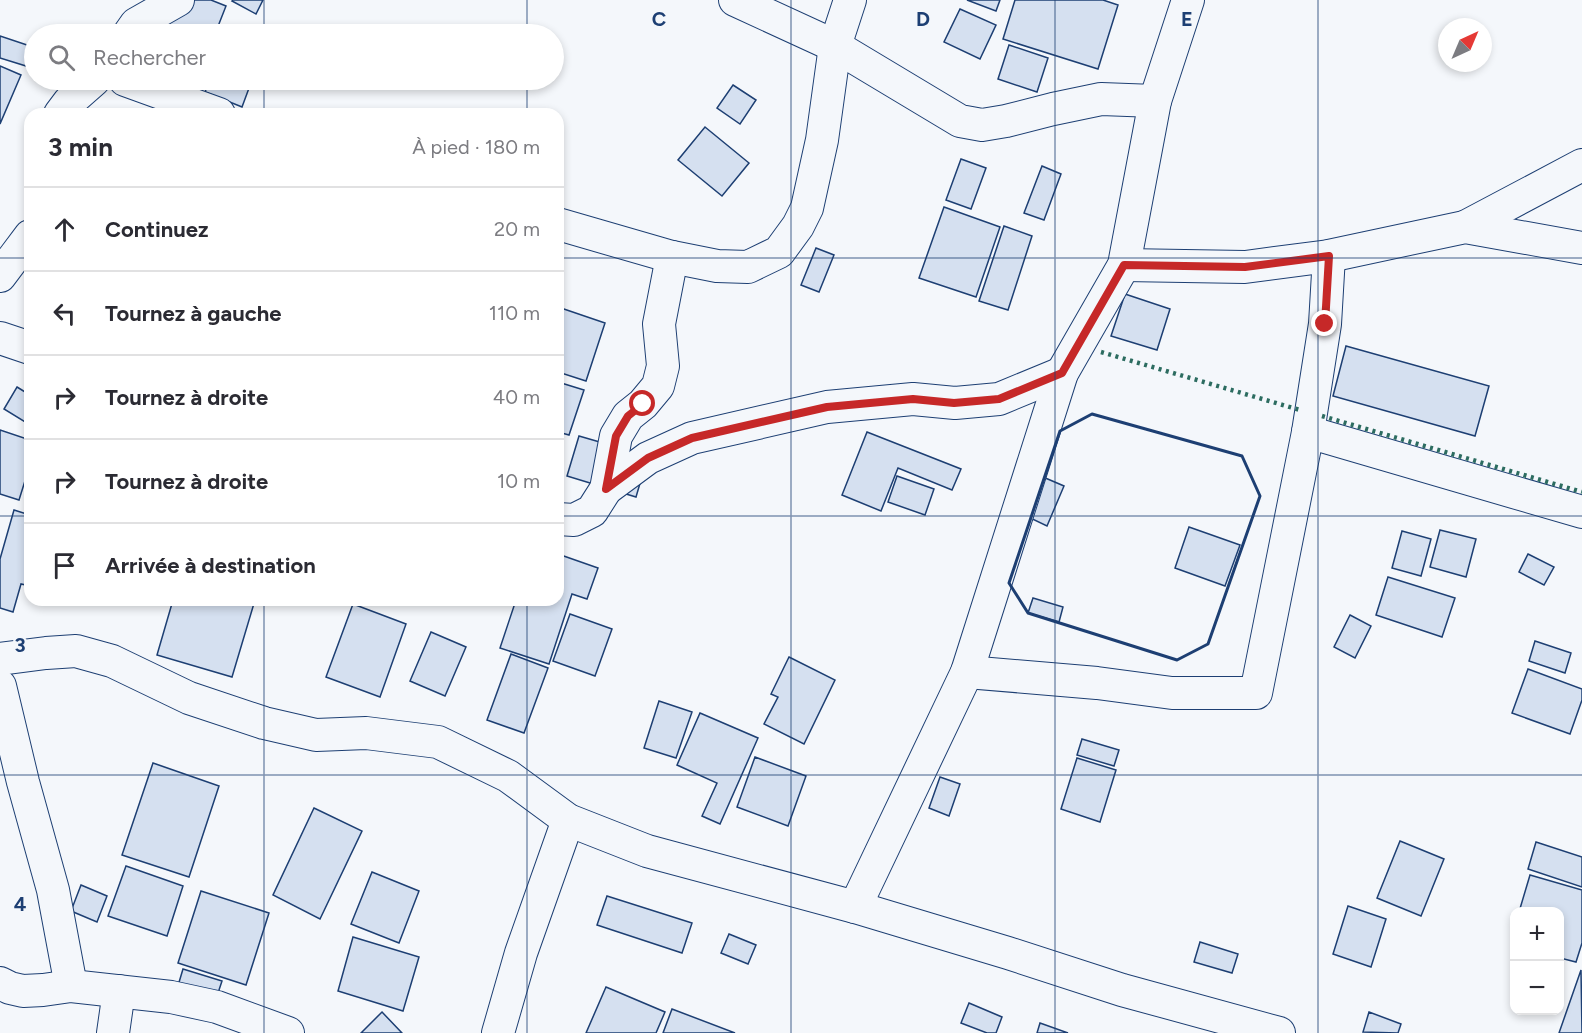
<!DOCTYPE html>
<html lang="fr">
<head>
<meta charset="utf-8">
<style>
	body { margin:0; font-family:Figtree,sans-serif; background:#f2f2f3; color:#2b2b33 }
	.controls { position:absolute; right:18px; bottom:18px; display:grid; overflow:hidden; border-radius:12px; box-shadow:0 3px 9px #0003 }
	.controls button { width:54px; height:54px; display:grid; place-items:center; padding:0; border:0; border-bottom:2px solid #e1e1e2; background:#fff; color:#2b2b33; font:30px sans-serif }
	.compass { position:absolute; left:1438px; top:18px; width:54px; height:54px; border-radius:50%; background:#fff; box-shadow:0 3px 9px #0003; rotate:44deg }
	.stop { position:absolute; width:18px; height:18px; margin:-14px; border:4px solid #c62828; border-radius:50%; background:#fff }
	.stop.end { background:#c62828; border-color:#fff; box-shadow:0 2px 6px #0008 }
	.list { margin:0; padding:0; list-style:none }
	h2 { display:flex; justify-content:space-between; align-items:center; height:78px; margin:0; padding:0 24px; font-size:26px }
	h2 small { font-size:20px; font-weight:400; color:#7c7c81 }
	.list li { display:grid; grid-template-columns:39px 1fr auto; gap:18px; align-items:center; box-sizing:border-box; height:84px; padding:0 24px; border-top:2px solid #e1e1e2 }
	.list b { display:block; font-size:22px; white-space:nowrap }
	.list em { font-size:20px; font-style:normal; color:#7c7c81 }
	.icon { flex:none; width:33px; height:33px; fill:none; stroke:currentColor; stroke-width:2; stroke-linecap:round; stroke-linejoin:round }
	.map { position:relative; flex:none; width:1582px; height:1033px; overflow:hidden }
	.search { position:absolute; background:#fff; box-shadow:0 3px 9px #0003; left:24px; top:24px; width:540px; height:66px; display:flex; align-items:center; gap:15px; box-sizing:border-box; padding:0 21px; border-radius:33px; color:#7c7c81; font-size:22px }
	.panel { position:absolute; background:#fff; box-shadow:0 3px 9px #0003; left:24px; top:108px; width:540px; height:498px; border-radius:18px }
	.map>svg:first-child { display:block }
	.building { fill:#d5e0f0; stroke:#1d3f73; stroke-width:1.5 }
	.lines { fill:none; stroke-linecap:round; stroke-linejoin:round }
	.street-casing { stroke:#1d3f73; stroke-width:34 }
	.street { stroke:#f4f7fb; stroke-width:32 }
	.hedge { stroke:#2c6c60; stroke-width:4.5; stroke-dasharray:3 4.5; stroke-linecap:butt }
	.wall { stroke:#1d3f73; stroke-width:3 }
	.route { stroke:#c62828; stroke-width:8 }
	.grid { fill:none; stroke:#1d3f73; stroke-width:1.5; stroke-opacity:0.55 }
	.grid-label { font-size:20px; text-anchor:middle; font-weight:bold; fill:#1d3f73; stroke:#f4f7fb; stroke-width:4.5; stroke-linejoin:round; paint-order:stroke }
</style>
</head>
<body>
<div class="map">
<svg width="1582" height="1033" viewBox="0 0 1582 1033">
	<rect width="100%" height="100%" fill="#f4f7fb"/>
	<g class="building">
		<polygon points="166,0 211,0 226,6 215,34 183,34 157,24"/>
		<polygon points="233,0 263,0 256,14 232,1"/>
		<polygon points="967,0 1000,0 996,11"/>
		<polygon points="1015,0 1103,0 1118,5 1098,69 1003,39"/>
		<polygon points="960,9 996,25 980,59 944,42"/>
		<polygon points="0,36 33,47 26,66 0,58"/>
		<polygon points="1009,45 1048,58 1037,92 998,79"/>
		<polygon points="0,66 21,75 0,124"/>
		<polygon points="174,80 200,80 196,88"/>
		<polygon points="210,80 252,80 242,107 205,92"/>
		<polygon points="733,85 756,100 740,124 717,108"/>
		<polygon points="705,127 749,163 722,196 678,160"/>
		<polygon points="961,159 986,168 971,209 946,200"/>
		<polygon points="1042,166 1061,174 1044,220 1024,213"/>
		<polygon points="944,207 1000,227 976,297 919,278"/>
		<polygon points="1004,226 1032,236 1008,310 979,301"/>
		<polygon points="816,248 834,255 819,292 801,285"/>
		<polygon points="1125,294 1170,309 1157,350 1111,336"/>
		<polygon points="558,307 605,323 586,381 558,372"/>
		<polygon points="1346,346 1489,386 1475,436 1333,396"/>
		<polygon points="558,382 584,390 569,435 558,432"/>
		<polygon points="17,387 30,395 30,425 4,409"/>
		<polygon points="0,430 30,440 30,465 19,500 0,494"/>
		<polygon points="867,432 961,469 952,490 898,468 881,511 842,495"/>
		<polygon points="579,436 648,456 636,497 567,476"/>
		<polygon points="897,476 934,489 925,515 888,502"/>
		<polygon points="1043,477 1064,486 1047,526 1026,516"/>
		<polygon points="14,510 30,515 30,586 21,584 13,612 0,608 0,559"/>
		<polygon points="1189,527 1240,545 1225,586 1175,568"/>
		<polygon points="1440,530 1476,539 1466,577 1430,567"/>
		<polygon points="1402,531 1431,539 1421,576 1392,568"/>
		<polygon points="558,554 598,568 587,599 572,594 549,664 500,648 516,600 558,600"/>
		<polygon points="1528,554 1554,567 1544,585 1519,572"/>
		<polygon points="1388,577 1455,598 1442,637 1376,615"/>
		<polygon points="1033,598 1063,607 1059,622 1028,613"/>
		<polygon points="173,600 255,600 232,677 157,655"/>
		<polygon points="353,604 406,624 380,697 326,677"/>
		<polygon points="570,614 612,629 595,676 553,661"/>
		<polygon points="1350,615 1371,626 1355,658 1334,647"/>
		<polygon points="431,632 466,647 445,696 410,681"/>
		<polygon points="1535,641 1571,653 1565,673 1529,661"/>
		<polygon points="511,654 548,668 524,733 487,720"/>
		<polygon points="789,657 835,680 804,744 764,724 778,697 771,694"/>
		<polygon points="1528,669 1582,689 1582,700 1570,734 1512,713"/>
		<polygon points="659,701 692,712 676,758 644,748"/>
		<polygon points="700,713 758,738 720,824 702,816 717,783 677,765"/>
		<polygon points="1082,739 1119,750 1114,766 1077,755"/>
		<polygon points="755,757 806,776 788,826 737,807"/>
		<polygon points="1077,758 1116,770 1100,822 1061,809"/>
		<polygon points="153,763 219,786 189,877 122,855"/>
		<polygon points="940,777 960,784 949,816 929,808"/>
		<polygon points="314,808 362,831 320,919 273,895"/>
		<polygon points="1400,841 1444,859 1421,916 1377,898"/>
		<polygon points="1536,842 1582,857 1582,887 1528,869"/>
		<polygon points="126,866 183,886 167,936 108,916"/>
		<polygon points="372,872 419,891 399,943 351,924"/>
		<polygon points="1530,875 1582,890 1582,943 1576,962 1560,958 1560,912 1519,912"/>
		<polygon points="81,885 107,896 97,922 71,911"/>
		<polygon points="201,891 269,913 246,985 178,963"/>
		<polygon points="607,896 692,923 682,953 597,925"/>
		<polygon points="1348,906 1386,919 1371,967 1333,954"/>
		<polygon points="729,934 756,945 748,964 721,953"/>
		<polygon points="353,937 419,957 403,1011 338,991"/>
		<polygon points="1200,942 1238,954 1232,973 1194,962"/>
		<polygon points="183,969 222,981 215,1002 177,989"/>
		<polygon points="1581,970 1582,1033 1559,1033"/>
		<polygon points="606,987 665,1012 656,1033 586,1033"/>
		<polygon points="969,1003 1002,1017 996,1033 987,1033 961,1023"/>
		<polygon points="672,1009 735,1033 663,1033"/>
		<polygon points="382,1012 402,1033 361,1033"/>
		<polygon points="1369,1012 1401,1024 1398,1033 1363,1032"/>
		<polygon points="1040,1023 1068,1033 1037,1033"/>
	</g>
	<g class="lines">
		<g class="street-casing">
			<g id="street">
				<polyline points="735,0 835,46 960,121 982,125 1006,121 1053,109 1101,99 1155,101"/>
				<polyline points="129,34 136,24 178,0"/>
				<polyline points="125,80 219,114"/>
				<polyline points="60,114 69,102 94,80"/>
				<polyline points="558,224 672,257 717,266 748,267 779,252 798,226 807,208 822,140 835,46 850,0"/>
				<polyline points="1465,227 1582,165"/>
				<polyline points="1124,265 1245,267 1329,256 1465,227 1582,248"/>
				<polyline points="0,276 30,236"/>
				<polyline points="0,338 30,348"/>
				<polyline points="1308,432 1582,512"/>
				<polyline points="606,489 648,458 692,438 827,407 913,399 955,403 999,399 1062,373"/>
				<polyline points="558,519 574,520 592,511 606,489 616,436 628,416 643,404 658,386 663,366 659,324 672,257"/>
				<polyline points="0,659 46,653 76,651 112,661 189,698 264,723 316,735 366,733 438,742 508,776 568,820 647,851 855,907 1008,953 1122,990 1279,1033"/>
				<polyline points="967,672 1097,683 1172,693 1256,693 1308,432 1325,324 1329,256"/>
				<polyline points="0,686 23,782 53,890 71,986"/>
				<polyline points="855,907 967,672 1062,373 1124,265 1155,101 1188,0"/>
				<polyline points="0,983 10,988 23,991 43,990 71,986 171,997 217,1007 288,1033"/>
				<polyline points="113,1033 119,991"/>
				<polyline points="498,1033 521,953 568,820"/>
			</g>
		</g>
		<use href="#street" class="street"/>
		<g class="hedge">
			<polyline points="1101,352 1300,410"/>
			<polyline points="1322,416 1582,492"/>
		</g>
		<polygon class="wall" points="1092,414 1242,456 1260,496 1208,644 1177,660 1028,613 1009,583 1060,431"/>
	</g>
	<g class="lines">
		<polyline class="route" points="643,404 628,416 616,436 606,489 648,458 692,438 827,407 913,399 954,403 999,399 1062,373 1124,265 1245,267 1329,256 1325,324"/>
	</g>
	<path class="grid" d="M 264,0 L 264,34M 527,0 L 527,34M 791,0 L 791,1033M 1055,0 L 1055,1033M 1318,0 L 1318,1033M 264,80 L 264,114M 527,80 L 527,114M 0,258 L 30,258M 558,258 L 1582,258M 0,516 L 30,516M 558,516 L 1582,516M 264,600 L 264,1033M 527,600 L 527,1033M 0,775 L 1582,775"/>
	<g class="grid-label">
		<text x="659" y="26">C</text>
		<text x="923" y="26">D</text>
		<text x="1187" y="26">E</text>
		<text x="20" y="652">3</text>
		<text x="20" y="911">4</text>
	</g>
</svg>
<div class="controls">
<button>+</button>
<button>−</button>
</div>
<svg class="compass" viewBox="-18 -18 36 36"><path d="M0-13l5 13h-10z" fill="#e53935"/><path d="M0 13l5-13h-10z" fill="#7c7c81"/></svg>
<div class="stop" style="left:643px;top:404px"></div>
<div class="stop end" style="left:1325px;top:324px"></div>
<div class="search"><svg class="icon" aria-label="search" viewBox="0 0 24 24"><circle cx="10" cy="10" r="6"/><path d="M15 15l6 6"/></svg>Rechercher</div>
<section class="panel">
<h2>3 min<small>À pied · 180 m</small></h2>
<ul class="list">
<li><svg class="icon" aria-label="ahead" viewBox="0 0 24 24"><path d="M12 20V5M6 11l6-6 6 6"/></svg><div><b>Continuez</b></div><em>20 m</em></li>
<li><svg class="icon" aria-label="left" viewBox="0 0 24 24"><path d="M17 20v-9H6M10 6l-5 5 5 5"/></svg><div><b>Tournez à gauche</b></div><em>110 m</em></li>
<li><svg class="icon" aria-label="right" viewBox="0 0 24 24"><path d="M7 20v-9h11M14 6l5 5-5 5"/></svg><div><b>Tournez à droite</b></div><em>40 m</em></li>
<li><svg class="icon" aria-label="right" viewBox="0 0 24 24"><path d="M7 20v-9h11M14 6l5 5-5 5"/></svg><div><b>Tournez à droite</b></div><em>10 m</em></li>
<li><svg class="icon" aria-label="arrive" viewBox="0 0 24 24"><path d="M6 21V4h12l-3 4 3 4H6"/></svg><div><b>Arrivée à destination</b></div></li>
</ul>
</section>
</div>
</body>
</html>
